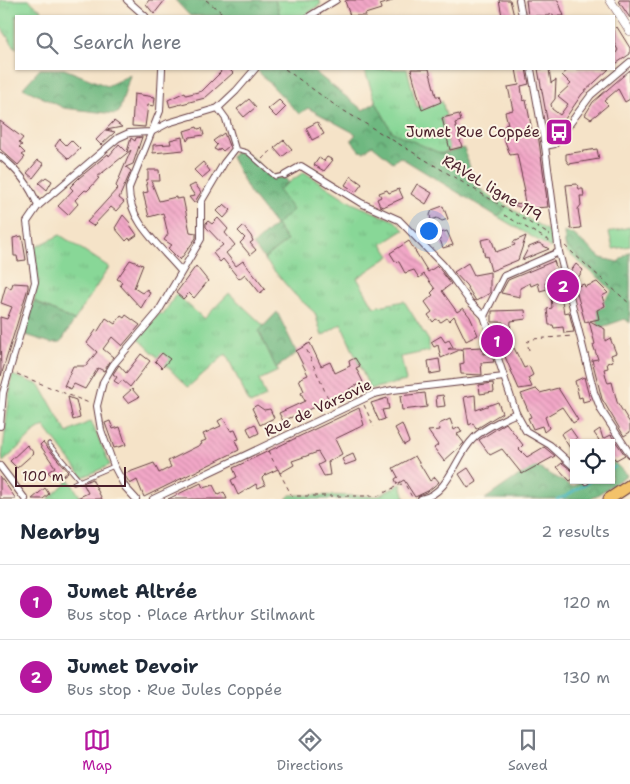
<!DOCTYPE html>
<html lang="en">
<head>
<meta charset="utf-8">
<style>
	body { margin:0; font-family:"Shantell Sans",sans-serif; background:#f2f2f3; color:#1f2937 }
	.controls { position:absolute; right:15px; bottom:15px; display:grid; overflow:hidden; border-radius:0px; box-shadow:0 1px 4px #0004 }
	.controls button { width:45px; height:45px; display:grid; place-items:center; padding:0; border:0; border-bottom:1px solid #e0e1e3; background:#fff; color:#1f2937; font:25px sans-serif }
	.scale { position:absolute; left:15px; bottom:12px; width:111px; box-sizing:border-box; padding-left:5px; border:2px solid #4a1f2b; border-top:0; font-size:14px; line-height:18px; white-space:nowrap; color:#4a1f2b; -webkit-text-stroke:4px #fcf5e5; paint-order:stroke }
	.you { position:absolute; left:428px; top:230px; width:18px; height:18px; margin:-12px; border:4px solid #fff; border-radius:50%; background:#1a73e8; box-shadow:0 0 0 8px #1a73e833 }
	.badge { display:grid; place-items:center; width:32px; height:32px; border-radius:50%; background:#b5179e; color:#fff; font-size:16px; font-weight:700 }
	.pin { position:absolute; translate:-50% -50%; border:2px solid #fff; box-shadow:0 1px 5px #0006 }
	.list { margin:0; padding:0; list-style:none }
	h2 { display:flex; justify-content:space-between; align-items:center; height:65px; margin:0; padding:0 20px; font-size:21px }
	h2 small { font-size:16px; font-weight:400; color:#747a83 }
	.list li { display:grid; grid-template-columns:32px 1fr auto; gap:15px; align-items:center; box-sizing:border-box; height:75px; padding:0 20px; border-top:1px solid #e0e1e3 }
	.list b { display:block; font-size:19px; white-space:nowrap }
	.list p { margin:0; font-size:16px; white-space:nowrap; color:#747a83 }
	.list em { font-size:16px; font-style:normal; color:#747a83 }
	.icon { flex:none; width:28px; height:28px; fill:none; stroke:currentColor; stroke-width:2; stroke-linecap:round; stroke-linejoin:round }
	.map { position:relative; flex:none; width:630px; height:499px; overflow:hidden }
	.search { position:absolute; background:#fff; box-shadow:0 1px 4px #0004; left:15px; right:15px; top:15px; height:55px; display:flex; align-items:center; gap:12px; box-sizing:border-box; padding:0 18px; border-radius:0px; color:#747a83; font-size:19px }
	.sheet { height:215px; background:#fff }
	nav { display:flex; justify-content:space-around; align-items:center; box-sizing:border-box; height:70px; border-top:1px solid #e0e1e3; background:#fff; font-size:14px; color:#747a83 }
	nav a { display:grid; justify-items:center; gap:2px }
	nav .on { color:#b5179e }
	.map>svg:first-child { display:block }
	.grass { fill:url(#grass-tufts); stroke:#697b61 }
	.forest { fill:url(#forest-crowns); stroke:#5c6c56 }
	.pitch { fill:#88d797; stroke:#697b61 }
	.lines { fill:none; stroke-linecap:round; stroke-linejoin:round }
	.stream { stroke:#47b6bc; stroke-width:2.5 }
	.building { fill:url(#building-back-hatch) }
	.service-casing { stroke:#643c43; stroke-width:5 }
	.minor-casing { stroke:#643c43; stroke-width:8 }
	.tertiary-casing { stroke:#643c43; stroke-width:9 }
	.motorway-casing { stroke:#643c43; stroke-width:13 }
	.path { stroke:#643c43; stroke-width:1; stroke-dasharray:4 4; stroke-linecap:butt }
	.service { stroke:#fff; stroke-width:3 }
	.minor { stroke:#fff; stroke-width:6 }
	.tertiary { stroke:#fff; stroke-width:8 }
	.motorway { stroke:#f3c26a; stroke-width:11 }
	.labels { text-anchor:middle; stroke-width:4; stroke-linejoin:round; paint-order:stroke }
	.poi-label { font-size:15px; fill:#4a1f2b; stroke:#fcf5e5; text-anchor:end }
	.street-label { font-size:15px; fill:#4a1f2b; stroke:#fcf5e5 }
</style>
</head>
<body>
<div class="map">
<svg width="630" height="499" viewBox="0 0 630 499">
	<defs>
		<pattern id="grass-tufts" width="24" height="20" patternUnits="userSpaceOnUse" patternTransform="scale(1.25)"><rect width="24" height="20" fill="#88d797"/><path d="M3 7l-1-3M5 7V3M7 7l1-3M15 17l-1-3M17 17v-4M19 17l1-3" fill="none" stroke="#77b882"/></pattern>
		<pattern id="forest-crowns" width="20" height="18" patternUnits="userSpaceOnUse" patternTransform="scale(1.25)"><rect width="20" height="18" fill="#6eb880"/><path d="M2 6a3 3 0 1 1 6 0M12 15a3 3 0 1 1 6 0" fill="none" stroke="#5c9569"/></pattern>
		<pattern id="building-back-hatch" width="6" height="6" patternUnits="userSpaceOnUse" patternTransform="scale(1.25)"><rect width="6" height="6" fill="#f2a7c7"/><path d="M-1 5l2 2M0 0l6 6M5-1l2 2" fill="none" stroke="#d18fab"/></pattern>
	</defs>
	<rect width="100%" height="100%" fill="#fcf5e5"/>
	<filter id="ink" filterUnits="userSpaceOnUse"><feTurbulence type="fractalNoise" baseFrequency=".02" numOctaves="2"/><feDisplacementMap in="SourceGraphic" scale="10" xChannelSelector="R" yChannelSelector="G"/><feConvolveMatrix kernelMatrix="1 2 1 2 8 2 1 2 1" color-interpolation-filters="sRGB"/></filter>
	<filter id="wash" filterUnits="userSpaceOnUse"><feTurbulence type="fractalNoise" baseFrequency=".0096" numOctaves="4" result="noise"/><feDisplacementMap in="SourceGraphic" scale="20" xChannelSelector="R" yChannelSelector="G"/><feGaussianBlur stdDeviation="1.12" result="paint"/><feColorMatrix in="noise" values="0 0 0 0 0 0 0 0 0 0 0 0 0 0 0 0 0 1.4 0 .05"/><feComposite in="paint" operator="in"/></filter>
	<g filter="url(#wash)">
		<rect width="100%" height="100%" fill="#f5e3c8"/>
		<g class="grass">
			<polygon points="0,0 29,0 43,12 40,16 16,16 16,49 0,26"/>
			<polygon points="275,0 319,0 321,4 304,16 280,16"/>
			<polygon points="364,69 407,69 417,107 442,101 446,116 442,118 450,150 440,154 392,132 376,102"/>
			<polygon points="304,172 352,203 395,221 404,230 382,244 390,256 357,278 374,307 404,301 429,341 429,351 401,357 406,381 370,389 341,324 322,336 315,313 294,294 264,259 287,241 276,225 278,190"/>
			<polygon points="484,192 555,235 551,248 498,217 504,209 483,196"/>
			<polygon points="60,235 109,267 74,321 34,301 38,280 34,248"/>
			<polygon points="565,245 601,277 600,279 567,252"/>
			<polygon points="229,293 264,326 259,332 278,371 259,380 266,397 250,404 226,354 188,387 138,338 160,313 163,315 176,294 204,319"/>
			<polygon points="12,375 40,385 67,433 91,421 110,465 83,477 44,426 36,431 3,462 2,457"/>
			<polygon points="69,480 82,499 48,499"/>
			<polygon points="401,484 405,498 402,499 286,499 290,495 378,496"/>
		</g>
		<g class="forest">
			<polygon points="175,0 275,0 280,16 190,16"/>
			<polygon points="40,69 64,69 107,86 130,75 119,112 115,114 64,108 23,88"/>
			<polygon points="256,69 311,69 363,110 376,102 392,132 442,154 464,148 470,168 468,178 484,192 483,196 505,209 498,217 400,157 393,162 372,145 364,152 360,151 351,140 356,134 308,108 299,114"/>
			<polygon points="236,151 253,158 269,176 286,179 288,182 278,190 293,210 276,225 287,241 264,259 253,245 275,225 250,193 231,157"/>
			<polygon points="564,232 573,234 601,258 618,262 630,251 630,323 625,319 599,328 595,309 612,291 600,279 601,277 565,245"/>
			<polygon points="34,301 74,321 61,342 51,343 23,334"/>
			<polygon points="277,312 297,353 276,368 259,331"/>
			<polygon points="613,461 627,475 591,499 485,499 534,465 573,487 583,480 611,480"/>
		</g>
		<polygon class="pitch" points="630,227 630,246 613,249 609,232"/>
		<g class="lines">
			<g class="stream">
				<polyline points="611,469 615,467"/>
				<polyline points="557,499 566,496 592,480"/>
			</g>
		</g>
		<g id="blocks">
			<g class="building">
				<polygon points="149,0 165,0 154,14 146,4"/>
				<polygon points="349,0 392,0 392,1 380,5 381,9 365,14 366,16 350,16 345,1"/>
				<polygon points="499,0 510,0 514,16 502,16"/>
				<polygon points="526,0 558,0 564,16 554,16 553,14 547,16 528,16"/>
				<polygon points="619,0 630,0 630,18 620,3"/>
				<polygon points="617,27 630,48 630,54 614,65 614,56 618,50 614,43 614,30"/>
				<polygon points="219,69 229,69 233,73 205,98 170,107 168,100 185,92 186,95 202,91 221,72"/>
				<polygon points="411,69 429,69 436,96 439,96 441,102 422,110"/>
				<polygon points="516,69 526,69 529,84 521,86 523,101 526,100 533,135 538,134 548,207 535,208 533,212 511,204 525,203 523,191 525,191 517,154 510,155 501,130 505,129 505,125 508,124 505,112 513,110 508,87 519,85"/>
				<polygon points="538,69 549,69 551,83 556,80 555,99 551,104 552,109 560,115 568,104 558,96 571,84 562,75 569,69 609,69 582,94 554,135 549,130"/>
				<polygon points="630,70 630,99 625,102 618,89 604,101 608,105 591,119 585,115 593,102"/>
				<polygon points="134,94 155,97 154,106 148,105 145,127 132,126"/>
				<polygon points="249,99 256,107 244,117 237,109"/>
				<polygon points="279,100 286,107 276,117 268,109"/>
				<polygon points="459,114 461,121 455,123 462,147 450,150 442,118"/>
				<polygon points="0,121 23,138 19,143 22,145 19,147 25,153 22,155 25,157 18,165 0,149"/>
				<polygon points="114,121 122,127 106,130 115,132 101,145 96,140"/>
				<polygon points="317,122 324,134 312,140 306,128"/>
				<polygon points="197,127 198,129 202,128 204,135 190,137 187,141 184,131"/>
				<polygon points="224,133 229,146 223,151 220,148 218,151 214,149 217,145 213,141"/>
				<polygon points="142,137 133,164 126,167 131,171 119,198 124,202 116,211 111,207 93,226 87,222 118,188 116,186 131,150 97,177 99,178 91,187 87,191 85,190 75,200 78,204 68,215 58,206 73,190 70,187 79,178 108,154 109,156 119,144 127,152 131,138 135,141 136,138"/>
				<polygon points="182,137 184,150 153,153 153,145 171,144 170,140"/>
				<polygon points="60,139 66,145 71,140 80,149 69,159 55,146"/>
				<polygon points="284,140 292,149 282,157 274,148"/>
				<polygon points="597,149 599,159 569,164 566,160 566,154"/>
				<polygon points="327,157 333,160 324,171 314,165 319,158 324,161"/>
				<polygon points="38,160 44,164 33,178 27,173"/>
				<polygon points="203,162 210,171 202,178 194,170"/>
				<polygon points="148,170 159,170 160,181 151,181 159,201 176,197 176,199 183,198 190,232 196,233 196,238 180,260 168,248 172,245 164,240 168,234 163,213 149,217 143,193 148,192 146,180 148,180"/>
				<polygon points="351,176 362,184 356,192 345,185"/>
				<polygon points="46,177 52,181 47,190 39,183"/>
				<polygon points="195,184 201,192 194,203 189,197 195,196 189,187"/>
				<polygon points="417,184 432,193 426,204 411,194"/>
				<polygon points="577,184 579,189 583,189 584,196 580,196 581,205 578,209 581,228 571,229 566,185"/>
				<polygon points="399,189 403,198 383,207 380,206 377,199 381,197 379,193 387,190 389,193"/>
				<polygon points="224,204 231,210 224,218 217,211"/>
				<polygon points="443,206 448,219 442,221 437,218 431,220 430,215 432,210"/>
				<polygon points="123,215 131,224 130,225 137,235 130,240 129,238 126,241 115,228"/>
				<polygon points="218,218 228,229 225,233 235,245 226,253 236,266 243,261 265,289 260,293 245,274 239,279 223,259 220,262 213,253 223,245 206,227 206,223 208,221 212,224"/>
				<polygon points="243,226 251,236 253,241 250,243 256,250 250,255 240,243 245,238 238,231"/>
				<polygon points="447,231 453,245 443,248 438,234"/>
				<polygon points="22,236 26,260 18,261 17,256 14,256 13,238"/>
				<polygon points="526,236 518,260 491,271 487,256 485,257 481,240 491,238 496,252 515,245 513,242"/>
				<polygon points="409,241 428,272 437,266 439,268 451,284 442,291 457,312 463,308 470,317 478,335 466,341 454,316 449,321 447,318 441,322 436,319 433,322 428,315 432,312 425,302 433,295 431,293 435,289 424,274 419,278 414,270 405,273 399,262 395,261 390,253"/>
				<polygon points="539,243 549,249 522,260 529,247"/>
				<polygon points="130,260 143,265 134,288 142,293 147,289 150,293 141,308 120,285 122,282 117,279"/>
				<polygon points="554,261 560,279 545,283 547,289 540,291 538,283 531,286 530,283 520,288 520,297 501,293 508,280"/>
				<polygon points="468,263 474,275 490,272 490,293 476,301 466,285 454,272"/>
				<polygon points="576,264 583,270 574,284 570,272"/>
				<polygon points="196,266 208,281 194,298 189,293 183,299 176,293"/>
				<polygon points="597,282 608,293 602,296 605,306 597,310 599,319 590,321 605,329 605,341 610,338 616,353 611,355 613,361 607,363 608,368 604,369 607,381 608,383 612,382 617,402 630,423 630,432 624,436 602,399 592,360 598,359 593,345 595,344 589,321 585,322 575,287 584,284 585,287"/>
				<polygon points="13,283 28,284 28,288 1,376 0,317 7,319 12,307 1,303 6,285 11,289"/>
				<polygon points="564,292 566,300 562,301 564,313 569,312 574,332 564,333 563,327 554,328 553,325 549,325 547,309 552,308 551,297"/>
				<polygon points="525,310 526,319 511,321 510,332 504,333 503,322 492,322 492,311"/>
				<polygon points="126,315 140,325 122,346 112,337 103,349 113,357 104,371 98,368 85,389 74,384 71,389 64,386 73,366 86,366 97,352 87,343 96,330 98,331 106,318 115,324 121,316 124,318"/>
				<polygon points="441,336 445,342 449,340 453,347 448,349 462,349 441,358 438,345 434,347 431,342"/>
				<polygon points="310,343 321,366 330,362 335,373 350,366 349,361 355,358 360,366 356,368 363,382 349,389 350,391 283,421 279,413 305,401 301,393 304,391 299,379 308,375 296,351"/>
				<polygon points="482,347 483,354 491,353 494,362 481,363 482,375 461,374 460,364 464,363 463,348"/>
				<polygon points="514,348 524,368 529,366 533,375 528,378 532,387 519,389 503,352"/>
				<polygon points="162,353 170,359 162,368 155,361"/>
				<polygon points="141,354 150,361 130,387 122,380 119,384 114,381 117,377 113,374 119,365 126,373"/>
				<polygon points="439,359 441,372 430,374 428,361"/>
				<polygon points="584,377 590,400 583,402 582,397 579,398 575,381"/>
				<polygon points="493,383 494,392 480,394 479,385"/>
				<polygon points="558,388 578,420 573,423 562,407 545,417 549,428 544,432 542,426 533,429 528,418 531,417 521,394 536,389 540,393"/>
				<polygon points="132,389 139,397 128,403 123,397"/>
				<polygon points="425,393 427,407 402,410 400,396"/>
				<polygon points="443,395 445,406 437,407 436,396"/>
				<polygon points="475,395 476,410 498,402 502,413 476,429 473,423 469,425 464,397"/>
				<polygon points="68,397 76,400 80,418 73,420"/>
				<polygon points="387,398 389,409 382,410 385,419 379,421 371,403"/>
				<polygon points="257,405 264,410 270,409 274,418 260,425 252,408"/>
				<polygon points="359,408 364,425 335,439 342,454 328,462 330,475 324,476 318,465 324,462 318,452 292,461 294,465 280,473 278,469 265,475 262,478 265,485 258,488 256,484 238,495 231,480 237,477 233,468"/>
				<polygon points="223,418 231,431 235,430 239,439 235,440 239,450 144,497 137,480 130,484 124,474 154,463 159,473 171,467 168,461 202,444 201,442 206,440 203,434 221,426 218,421"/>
				<polygon points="450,419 454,430 459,427 462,432 457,434 464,443 444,461 434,448 438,445 428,431 440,430 439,424"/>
				<polygon points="110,421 113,429 120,427 126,445 114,448 105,423"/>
				<polygon points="506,423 523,445 519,449 527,457 544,447 555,456 522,474 502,449 490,455 479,440"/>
				<polygon points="255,424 259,433 251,437 247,428"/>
				<polygon points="402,424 409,442 404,445 395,428"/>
				<polygon points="570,428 577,438 574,440 574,445 570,448 561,434"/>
				<polygon points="600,429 603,439 611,435 625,455 616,460 614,458 611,460 611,443 595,443 599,440 594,433"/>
				<polygon points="43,442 68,472 63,476 60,473 54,478 48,472 55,467 40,445"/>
				<polygon points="27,445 34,453 17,468 10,461"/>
				<polygon points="353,454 356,461 345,465 342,459"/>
				<polygon points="415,456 430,481 435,477 439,482 428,491 415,497 404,480 397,484 395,479 398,477 393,468"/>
				<polygon points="562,463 574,472 574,478 570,481 557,467"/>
				<polygon points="468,468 477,482 468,488 459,474"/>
				<polygon points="0,477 7,486 16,499 0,499"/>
				<polygon points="92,479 102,499 75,499 88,493 83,483"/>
				<polygon points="201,483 203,488 213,485 218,495 224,492 227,499 168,499"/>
				<polygon points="45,488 49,494 43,499 32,499"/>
			</g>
		</g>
	</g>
	<g filter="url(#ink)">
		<use href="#blocks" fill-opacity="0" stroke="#643c43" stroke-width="1"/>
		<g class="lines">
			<g class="service-casing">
				<g id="service">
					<polyline points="236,149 247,152 275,177 284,175"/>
					<polyline points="49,444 80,481"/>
					<polyline points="74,483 114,466"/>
				</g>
			</g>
			<g class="minor-casing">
				<g id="minor">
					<polyline points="127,0 145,16"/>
					<polyline points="519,0 522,16"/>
					<polyline points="310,16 336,0"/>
					<path d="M 162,69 L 160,111 L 129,188 C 128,221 161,247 181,271"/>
					<polyline points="531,69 545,146 559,252 594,392 601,410 630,454"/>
					<polyline points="545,146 555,144 591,95 630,62"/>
					<path d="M 0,156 C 18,170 30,185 38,206"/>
					<polyline points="285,175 301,166 361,203 399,220 443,265 470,302 484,316 516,413 526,431 550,445 574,467"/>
					<polyline points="484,316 504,276 559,252"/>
					<polyline points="0,426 3,393 35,282 27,222 38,206 118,138 129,133 151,132 168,123 218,108 236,91 255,69"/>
					<polyline points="0,466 25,499"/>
					<polyline points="585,480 586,481"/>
					<polyline points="136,499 125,487 114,466 101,430 97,406 103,382 113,365 158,312 201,239 201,202 224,163 235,149 226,119 218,108"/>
					<polyline points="153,499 374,394 393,390 504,377"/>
					<path d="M 421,499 C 450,493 455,457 473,439 C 483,428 503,420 516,413"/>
				</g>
			</g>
			<g class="tertiary-casing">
				<polyline id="tertiary" points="610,0 630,31"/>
			</g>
			<g class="motorway-casing">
				<polyline id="motorway" points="609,499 630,485"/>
			</g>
			<g class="path">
				<polyline points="206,0 226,16"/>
				<polyline points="285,69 336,106 550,235"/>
				<polyline points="262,159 272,150"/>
				<polyline points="504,215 550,241"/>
				<polyline points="565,246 630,304"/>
				<polyline points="313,338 305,346 331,405"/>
				<polyline points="529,350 527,342 532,339 573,336"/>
				<polyline points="17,374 89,403"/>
				<polyline points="364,405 374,427"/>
				<polyline points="268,451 292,496 378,496 401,484 406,486 413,499"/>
			</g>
			<use href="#service" class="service"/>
			<use href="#minor" class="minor"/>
			<use href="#tertiary" class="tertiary"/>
			<use href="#motorway" class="motorway"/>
		</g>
	</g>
	<defs>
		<g id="bus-square" transform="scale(1.4375)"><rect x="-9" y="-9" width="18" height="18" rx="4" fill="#b5179e" stroke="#fcf5e5"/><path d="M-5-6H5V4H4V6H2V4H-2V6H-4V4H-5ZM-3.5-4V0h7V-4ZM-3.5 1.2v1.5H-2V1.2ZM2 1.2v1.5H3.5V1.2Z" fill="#fff"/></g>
	</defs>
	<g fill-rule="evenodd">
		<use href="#bus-square" x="559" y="132"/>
	</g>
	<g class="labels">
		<g class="poi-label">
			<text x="540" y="137">Jumet Rue Coppée</text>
		</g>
		<g class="street-label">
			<text transform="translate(492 188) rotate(31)" y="5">RAVeL ligne 119</text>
			<text transform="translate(318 408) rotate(-25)" y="5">Rue de Varsovie</text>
		</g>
	</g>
</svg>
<div class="controls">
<button><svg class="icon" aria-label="locate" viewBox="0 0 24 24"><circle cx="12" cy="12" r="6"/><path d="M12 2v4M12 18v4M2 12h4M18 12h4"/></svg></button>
</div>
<div class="scale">100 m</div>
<div class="you"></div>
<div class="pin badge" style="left:497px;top:341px">1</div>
<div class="pin badge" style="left:563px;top:286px">2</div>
<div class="search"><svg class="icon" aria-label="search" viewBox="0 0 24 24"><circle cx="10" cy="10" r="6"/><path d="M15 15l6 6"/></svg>Search here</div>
</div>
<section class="sheet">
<h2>Nearby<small>2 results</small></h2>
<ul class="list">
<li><span class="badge">1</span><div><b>Jumet Altrée</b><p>Bus stop · Place Arthur Stilmant</p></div><em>120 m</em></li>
<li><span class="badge">2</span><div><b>Jumet Devoir</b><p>Bus stop · Rue Jules Coppée</p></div><em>130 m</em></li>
</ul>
</section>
<nav>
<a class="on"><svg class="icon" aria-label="map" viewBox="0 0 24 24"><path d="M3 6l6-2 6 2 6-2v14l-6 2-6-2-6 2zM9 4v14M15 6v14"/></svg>Map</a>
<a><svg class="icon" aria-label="directions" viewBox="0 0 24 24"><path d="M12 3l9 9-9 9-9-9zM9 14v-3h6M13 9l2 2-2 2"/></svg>Directions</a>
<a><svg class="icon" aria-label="saved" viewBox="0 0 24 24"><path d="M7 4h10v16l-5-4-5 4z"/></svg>Saved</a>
</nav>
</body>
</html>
